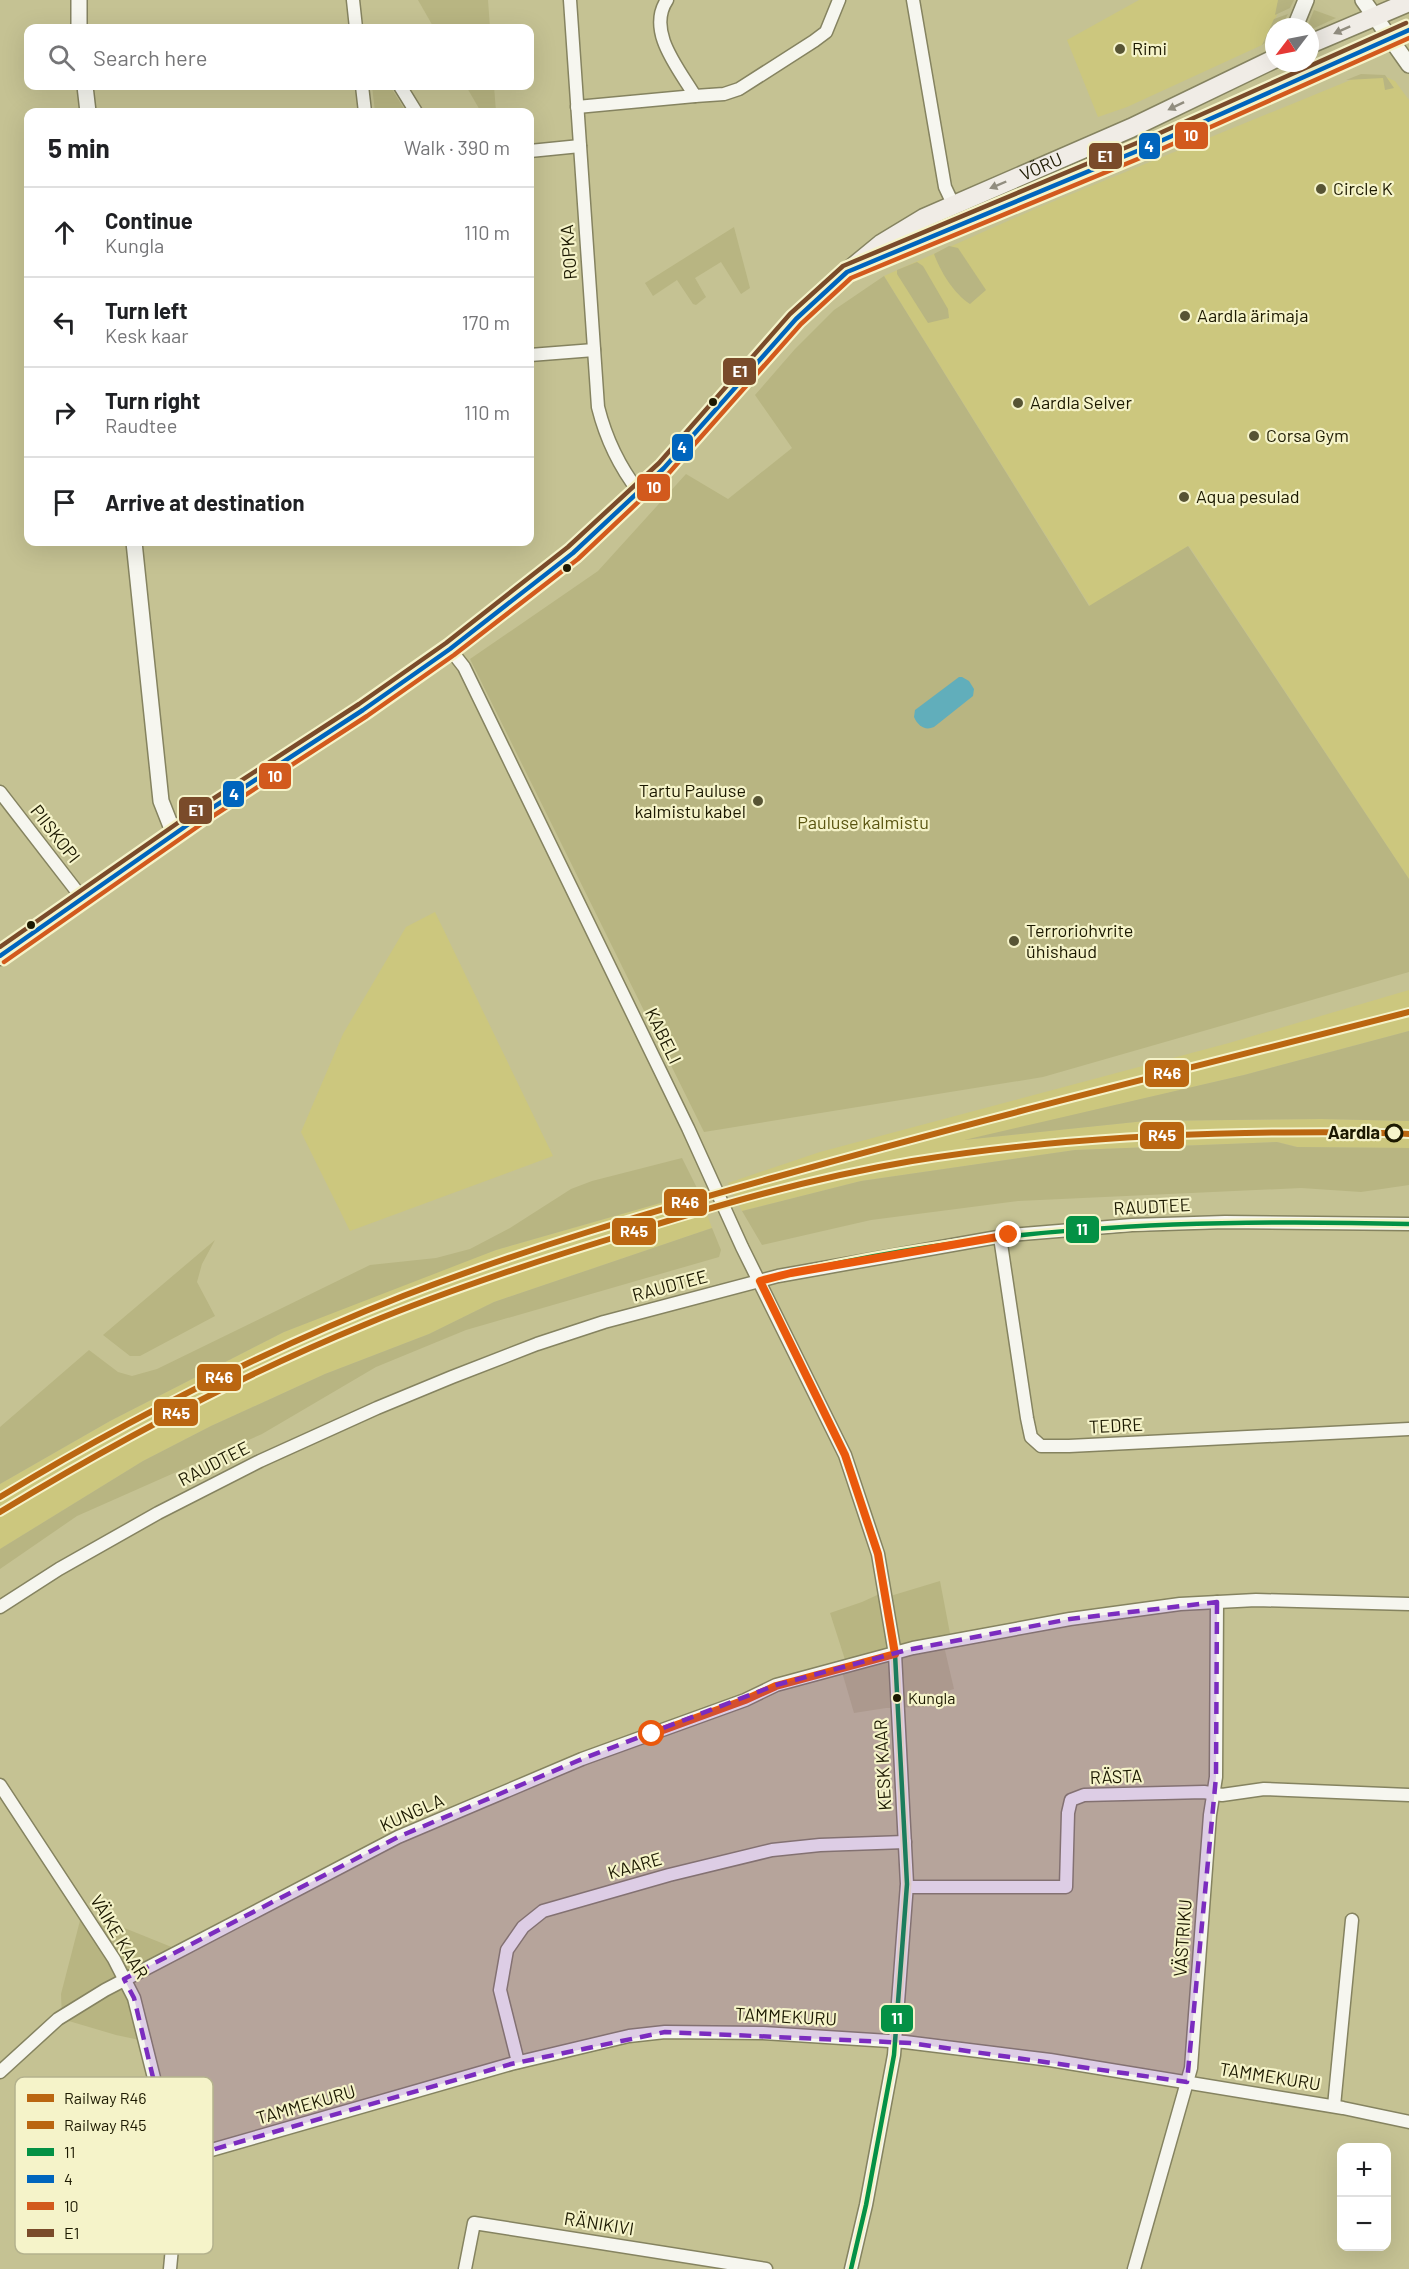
<!DOCTYPE html>
<html lang="en">
<head>
<meta charset="utf-8">
<style>
	body { margin:0; font-family:Barlow,sans-serif; background:#f6f6f6; color:#202124 }
	.controls { position:absolute; right:18px; bottom:18px; display:grid; overflow:hidden; border-radius:12px; box-shadow:0 6px 24px #0002 }
	.controls button { width:54px; height:54px; display:grid; place-items:center; padding:0; border:0; border-bottom:2px solid #e0e0e0; background:#fff; color:#202124; font:30px sans-serif }
	.compass { position:absolute; left:1265px; top:18px; width:54px; height:54px; border-radius:50%; background:#fff; box-shadow:0 6px 24px #0002; rotate:238deg }
	.stop { position:absolute; width:18px; height:18px; margin:-14px; border:4px solid #ea580c; border-radius:50%; background:#fff }
	.stop.end { background:#ea580c; border-color:#fff; box-shadow:0 2px 6px #0008 }
	.list { margin:0; padding:0; list-style:none }
	h2 { display:flex; justify-content:space-between; align-items:center; height:78px; margin:0; padding:0 24px; font-size:26px }
	h2 small { font-size:20px; font-weight:400; color:#757577 }
	.list li { display:grid; grid-template-columns:39px 1fr auto; gap:18px; align-items:center; box-sizing:border-box; height:90px; padding:0 24px; border-top:2px solid #e0e0e0 }
	.list b { display:block; font-size:22px; white-space:nowrap }
	.list p { margin:0; font-size:20px; white-space:nowrap; color:#757577 }
	.list em { font-size:20px; font-style:normal; color:#757577 }
	.icon { flex:none; width:33px; height:33px; fill:none; stroke:currentColor; stroke-width:2; stroke-linecap:round; stroke-linejoin:round }
	.map { position:relative; flex:none; width:1409px; height:2269px; overflow:hidden }
	.search { position:absolute; background:#fff; box-shadow:0 6px 24px #0002; left:24px; top:24px; width:510px; height:66px; display:flex; align-items:center; gap:15px; box-sizing:border-box; padding:0 21px; border-radius:12px; color:#757577; font-size:22px }
	.panel { position:absolute; background:#fff; box-shadow:0 6px 24px #0002; left:24px; top:108px; width:510px; height:438px; border-radius:12px }
	.map>svg:first-child { display:block }
	.built { fill:#ccc77e }
	.green { fill:#b8b582 }
	.water { fill:#61aebb }
	.lines { fill:none; stroke-linecap:round; stroke-linejoin:round }
	.minor-casing { stroke:#858360; stroke-width:15 }
	.tertiary-casing { stroke:#858360; stroke-width:18 }
	.secondary-casing { stroke:#858360; stroke-width:21 }
	.minor { stroke:#f6f6ef; stroke-width:12 }
	.tertiary { stroke:#f6f6ef; stroke-width:15 }
	.secondary { stroke:#f0ece6; stroke-width:18 }
	.bus-1-casing { stroke:#f5f3c9; stroke-width:9 }
	.bus-2-casing { stroke:#f5f3c9; stroke-width:9 }
	.bus-3-casing { stroke:#f5f3c9; stroke-width:9 }
	.bus-4-casing { stroke:#f5f3c9; stroke-width:9 }
	.bus-1 { stroke:#049145; stroke-width:4.5 }
	.bus-2 { stroke:#0065bd; stroke-width:4.5 }
	.bus-3 { stroke:#d25a1d; stroke-width:4.5 }
	.bus-4 { stroke:#7a4b2a; stroke-width:4.5 }
	.rail-1-casing { stroke:#f5f3c9; stroke-width:10 }
	.rail-2-casing { stroke:#f5f3c9; stroke-width:10 }
	.rail-1 { stroke:#ba6611; stroke-width:6 }
	.rail-2 { stroke:#ba6611; stroke-width:6 }
	.oneway { fill:#918d7f }
	.route { stroke:#ea580c; stroke-width:8 }
	.marked { fill:#7b2cbf; fill-opacity:0.2; stroke:#7b2cbf; stroke-width:4.5; stroke-dasharray:12 8; stroke-linejoin:round }
	.poi-dot { fill:#575434; stroke:#f5f3c9; stroke-width:2 }
	.bus-dot { fill:#1c1901; stroke:#f5f3c9; stroke-width:2 }
	.stop-dot { fill:#f5f3c9; stroke:#1c1901; stroke-width:3 }
	.labels { text-anchor:middle; stroke-width:4.5; stroke-linejoin:round; paint-order:stroke }
	.bus-label { font-size:16px; fill:#1c1901; stroke:#f5f3c9; text-anchor:start }
	.poi-label { font-size:18px; fill:#1c1901; stroke:#f5f3c9; text-anchor:start }
	.street-label { font-size:18px; fill:#1c1901; stroke:#f5f3c9 }
	.park-label { font-size:18px; fill:#5a5511; stroke:#f5f3c9 }
	.stop-label { font-size:18px; font-weight:bold; fill:#1c1901; stroke:#f5f3c9; text-anchor:end }
	.key { fill:#f5f3c9; stroke:#b4b28d; stroke-width:1.5 }
	.key-label { font-size:16px; fill:#1c1901 }
	.line-badge { stroke:#f5f3c9; stroke-width:2 }
	.badge-label { font-size:16px; text-anchor:middle; font-weight:bold; fill:#fff }
</style>
</head>
<body>
<div class="map">
<svg width="1409" height="2269" viewBox="0 0 1409 2269">
	<rect width="100%" height="100%" fill="#c5c293"/>
	<g class="built">
		<polygon points="1139,0 1279,0 1277,15 1262,45 1127,107 1098,117 1067,40"/>
		<polygon points="1384,76 1395,81 1409,100 1409,879 1189,546 1090,606 884,276 1035,209 1353,79"/>
		<polygon points="435,912 553,1156 350,1231 301,1132 343,1034 406,927"/>
		<polygon points="1409,990 1409,1031 1244,1075 971,1139 1145,1121 1321,1119 1409,1121 1409,1148 1297,1147 1277,1142 1075,1150 861,1181 742,1211 728,1183 820,1152 1229,1043"/>
		<polygon points="699,1192 712,1228 494,1302 429,1334 325,1374 211,1426 143,1461 0,1549 0,1484 110,1421 284,1332 437,1271 496,1250"/>
	</g>
	<g class="green">
		<polygon points="418,0 488,0 490,28 434,28"/>
		<polygon points="1278,0 1294,0 1290,8 1275,15"/>
		<polygon points="1314,10 1336,18 1310,30 1310,27 1307,27"/>
		<polygon points="1288,14 1281,27 1274,27 1274,37 1262,45 1274,19"/>
		<polygon points="1361,74 1385,75 1394,88 1385,90 1383,78 1346,80"/>
		<polygon points="372,86 390,86 406,112 375,112"/>
		<polygon points="466,86 494,86 496,112 481,112"/>
		<polygon points="734,227 750,288 741,294 721,262 695,278 706,297 696,305 693,304 677,280 653,296 645,283"/>
		<path d="M 949,246 L 958,248 L 986,290 L 970,304 C 954,294 940,271 934,254 Z"/>
		<polygon points="917,262 923,266 948,309 949,318 928,323 897,274 897,270"/>
		<polygon points="884,276 1089,606 1188,546 1409,879 1409,972 1043,1077 704,1132 470,659 598,571 686,474 728,499 792,448 755,395 795,349 834,310"/>
		<polygon points="1409,1031 1409,1121 1321,1119 1145,1121 964,1140 1244,1075"/>
		<polygon points="1277,1142 1297,1147 1409,1148 1409,1185 1361,1192 1301,1188 1018,1201 871,1220 762,1245 742,1211 861,1181 1075,1150"/>
		<polygon points="682,1158 699,1192 496,1250 284,1332 110,1421 0,1484 0,1427 89,1350 118,1372 132,1376 157,1369 370,1265 436,1258 470,1249 510,1228 571,1189 592,1181"/>
		<polygon points="712,1228 721,1250 719,1257 466,1330 376,1367 262,1434 77,1516 0,1569 0,1549 143,1461 211,1426 325,1374 429,1334 494,1302"/>
		<polygon points="215,1240 202,1264 197,1282 215,1316 140,1356 130,1356 103,1335"/>
		<polygon points="940,1581 952,1644 944,1646 954,1689 947,1691 950,1699 922,1707 886,1708 854,1713 842,1672 848,1669 830,1613 862,1602 886,1591 887,1597"/>
		<polygon points="83,1909 92,1922 112,1923 179,1950 125,1978 149,2042 116,2035 62,2019 61,1994"/>
	</g>
	<path class="water" d="M 959,677 L 962,677 L 969,681 L 974,689 L 973,696 L 934,727 C 925,731 918,726 914,717 L 915,710 Z"/>
	<g class="lines">
		<g class="minor-casing">
			<g id="minor">
				<polyline points="353,0 356,28"/>
				<path d="M 570,0 L 598,407 C 606,439 618,465 639,492"/>
				<path d="M 667,0 C 646,31 679,69 695,96 L 724,94 L 739,89 L 814,41 L 826,32 L 839,0"/>
				<polyline points="913,0 945,187 953,204"/>
				<polyline points="362,86 365,112"/>
				<polyline points="400,86 416,112"/>
				<polyline points="577,107 695,96"/>
				<polyline points="530,151 580,146"/>
				<polyline points="530,355 594,350"/>
				<polyline points="450,649 464,667 688,1128 742,1247 845,1455 878,1554 895,1654 907,1884 894,2055 866,2205 851,2269"/>
				<polyline points="0,792 82,898"/>
				<polyline points="1000,1237 1027,1418 1031,1437 1041,1446 1069,1446 1409,1429"/>
				<polyline points="0,1607 59,1569 158,1513 260,1461 377,1408 452,1377 537,1344 604,1322 778,1276 1009,1235 1132,1225 1225,1222 1409,1224"/>
				<polyline points="0,1785 114,1959 134,1998 172,2150 174,2226 170,2269"/>
				<polyline points="907,1887 1066,1887 1068,1813 1071,1800 1084,1795 1204,1792 1222,1795 1264,1789 1409,1795"/>
				<polyline points="518,2062 500,1990 507,1950 523,1927 543,1911 669,1875 772,1850 820,1845 905,1842"/>
				<polyline points="0,2072 58,2019 105,1990 398,1837 582,1759 745,1700 776,1685 913,1648 1070,1619 1180,1604 1256,1600 1409,1604"/>
				<polyline points="1334,2106 1352,1920"/>
				<polyline points="173,2161 511,2064 629,2036 665,2032 763,2033 905,2042 1050,2060 1343,2108 1409,2122"/>
				<polyline points="465,2269 474,2223 766,2269"/>
				<polyline points="1134,2269 1191,2068 1210,1815 1216,1777 1217,1602"/>
			</g>
		</g>
		<g class="tertiary-casing">
			<g id="tertiary">
				<polyline points="79,0 79,28"/>
				<polyline points="1363,0 1409,65"/>
				<polyline points="1295,27 1306,0"/>
				<polyline points="85,86 88,112"/>
				<polyline points="134,542 161,801 174,834"/>
			</g>
		</g>
		<g class="secondary-casing">
			<g id="secondary">
				<polyline points="1310,44 1409,2"/>
				<polyline points="866,264 1154,144 1409,30"/>
				<path id="s1" d="M 0,956 L 206,812 L 363,710 L 450,649 L 573,553 L 664,468 L 796,319 L 847,272 L 881,244 L 924,218 L 1131,128 L 1274,59"/>
			</g>
		</g>
		<use href="#minor" class="minor"/>
		<use href="#tertiary" class="tertiary"/>
		<use href="#secondary" class="secondary"/>
		<g class="bus-1-casing">
			<g id="bus-1">
				<polyline points="760,1281 845,1455 878,1554 895,1654 907,1884 894,2055 866,2205 851,2269"/>
				<path d="M 760,1281 C 973,1226 1190,1218 1409,1224"/>
			</g>
		</g>
		<g class="bus-2-casing">
			<polyline id="bus-2" points="0,956 206,812 363,710 450,649 573,553 664,468 796,319 847,272 1154,144 1409,30"/>
		</g>
		<g class="bus-3-casing">
			<polyline id="bus-3" points="4,962 210,818 367,716 454,655 578,559 669,473 801,324 851,278 1157,151 1409,38"/>
		</g>
		<g class="bus-4-casing">
			<polyline id="bus-4" points="0,947 202,806 359,704 446,643 568,547 659,463 790,314 843,266 1151,137 1406,23"/>
		</g>
		<use href="#bus-1" class="bus-1"/>
		<use href="#bus-2" class="bus-2"/>
		<use href="#bus-3" class="bus-3"/>
		<use href="#bus-4" class="bus-4"/>
		<g class="rail-1-casing">
			<path id="rail-1" d="M 0,1497 C 129,1419 263,1351 403,1296 C 525,1249 650,1212 776,1177 C 986,1118 1198,1066 1409,1012"/>
		</g>
		<g class="rail-2-casing">
			<path id="rail-2" d="M 0,1512 C 117,1441 237,1377 364,1325 C 446,1291 531,1263 616,1237 C 714,1206 811,1178 912,1161 C 1022,1143 1134,1135 1245,1133 C 1300,1132 1354,1131 1409,1134"/>
		</g>
		<use href="#rail-1" class="rail-1"/>
		<use href="#rail-2" class="rail-2"/>
	</g>
	<defs><path id="oneway-solid" d="M-6-.8H1V-3.2L6.5 0L1 3.2V.8H-6Z" transform="scale(1.5)"/></defs>
	<g class="oneway">
		<use href="#oneway-solid" transform="translate(1342 30) rotate(156)"/>
		<use href="#oneway-solid" transform="translate(1176 106) rotate(154)"/>
		<use href="#oneway-solid" transform="translate(998 185) rotate(157)"/>
	</g>
	<g class="lines">
		<polyline class="route" points="652,1734 745,1700 776,1686 895,1654 878,1554 845,1455 760,1281 791,1273 1009,1235"/>
	</g>
	<path class="marked" d="M 1217,1602 L 1216,1777 L 1187,2082 L 910,2043 L 665,2032 L 511,2064 L 173,2161 L 134,1998 L 124,1979 L 398,1837 L 582,1759 L 776,1685 L 907,1650 L 1070,1619 Z"/>
	<g class="poi-dot">
		<circle cx="1120" cy="49" r="6"/>
		<circle cx="1321" cy="189" r="6"/>
		<circle cx="1185" cy="316" r="6"/>
		<circle cx="1018" cy="403" r="6"/>
		<circle cx="1254" cy="436" r="6"/>
		<circle cx="1184" cy="497" r="6"/>
		<circle cx="758" cy="801" r="6"/>
		<circle cx="1014" cy="941" r="6"/>
	</g>
	<g class="bus-dot">
		<circle cx="713" cy="402" r="5"/>
		<circle cx="567" cy="568" r="5"/>
		<circle cx="31" cy="925" r="5"/>
		<circle cx="897" cy="1698" r="5"/>
	</g>
	<circle class="stop-dot" cx="1394" cy="1133" r="8"/>
	<g class="labels">
		<g class="bus-label">
			<text x="908" y="1704">Kungla</text>
		</g>
		<g class="poi-label">
			<text x="1132" y="55">Rimi</text>
			<text x="1333" y="195">Circle K</text>
			<text x="1197" y="322">Aardla ärimaja</text>
			<text x="1030" y="409">Aardla Selver</text>
			<text x="1266" y="442">Corsa Gym</text>
			<text x="1196" y="503">Aqua pesulad</text>
			<text x="746" y="797" text-anchor="end">Tartu Pauluse<tspan x="746" dy="21">kalmistu kabel</tspan></text>
			<text x="1026" y="937">Terroriohvrite<tspan x="1026" dy="21">ühishaud</tspan></text>
		</g>
		<g class="street-label">
			<text dy="6" stroke="none"><textPath href="#s1" startOffset="1316">VÕRU</textPath></text>
			<text transform="translate(569 252) rotate(-94)" y="6">ROPKA</text>
			<text transform="translate(55 834) rotate(52)" y="6">PIISKOPI</text>
			<text transform="translate(663 1036) rotate(64)" y="6">KABELI</text>
			<text transform="translate(1152 1207) rotate(-3)" y="6">RAUDTEE</text>
			<text transform="translate(670 1286) rotate(-15)" y="6">RAUDTEE</text>
			<text transform="translate(1116 1426) rotate(-3)" y="6">TEDRE</text>
			<text transform="translate(214 1464) rotate(-27)" y="6">RAUDTEE</text>
			<text transform="translate(883 1765) rotate(-93)" y="6">KESK KAAR</text>
			<text transform="translate(1116 1777) rotate(-2)" y="6">RÄSTA</text>
			<text transform="translate(412 1813) rotate(-24)" y="6">KUNGLA</text>
			<text transform="translate(635 1866) rotate(-16)" y="6">KAARE</text>
			<text transform="translate(119 1937) rotate(59)" y="6">VÄIKE KAAR</text>
			<text transform="translate(1183 1938) rotate(-86)" y="6">VÄSTRIKU</text>
			<text transform="translate(786 2017) rotate(3)" y="6">TAMMEKURU</text>
			<text transform="translate(1270 2077) rotate(9)" y="6">TAMMEKURU</text>
			<text transform="translate(306 2105) rotate(-16)" y="6">TAMMEKURU</text>
			<text transform="translate(599 2224) rotate(9)" y="6">RÄNIKIVI</text>
		</g>
		<g class="park-label">
			<text x="863" y="829">Pauluse kalmistu</text>
		</g>
		<g class="stop-label">
			<text x="1380" y="1139">Aardla</text>
		</g>
	</g>
	<rect x="15" y="2077" width="198" height="177" rx="9" class="key"/>
	<rect x="27" y="2094" width="27" height="8" fill="#ba6611"/>
	<rect x="27" y="2121" width="27" height="8" fill="#ba6611"/>
	<rect x="27" y="2148" width="27" height="8" fill="#049145"/>
	<rect x="27" y="2175" width="27" height="8" fill="#0065bd"/>
	<rect x="27" y="2202" width="27" height="8" fill="#d25a1d"/>
	<rect x="27" y="2229" width="27" height="8" fill="#7a4b2a"/>
	<g class="key-label">
		<text x="64" y="2104">Railway R46</text>
		<text x="64" y="2131">Railway R45</text>
		<text x="64" y="2158">11</text>
		<text x="64" y="2185">4</text>
		<text x="64" y="2212">10</text>
		<text x="64" y="2239">E1</text>
	</g>
	<g class="line-badge">
		<rect x="1174" y="121" width="35" height="29" rx="6" fill="#d25a1d"/>
		<rect x="1138" y="132" width="23" height="28" rx="6" fill="#0065bd"/>
		<rect x="1088" y="142" width="35" height="28" rx="6" fill="#7a4b2a"/>
		<rect x="722" y="357" width="35" height="29" rx="6" fill="#7a4b2a"/>
		<rect x="671" y="433" width="23" height="29" rx="6" fill="#0065bd"/>
		<rect x="636" y="473" width="35" height="29" rx="6" fill="#d25a1d"/>
		<rect x="258" y="762" width="34" height="28" rx="6" fill="#d25a1d"/>
		<rect x="222" y="780" width="23" height="28" rx="6" fill="#0065bd"/>
		<rect x="178" y="796" width="35" height="29" rx="6" fill="#7a4b2a"/>
		<rect x="1144" y="1059" width="46" height="29" rx="6" fill="#ba6611"/>
		<rect x="1139" y="1121" width="46" height="29" rx="6" fill="#ba6611"/>
		<rect x="663" y="1188" width="45" height="29" rx="6" fill="#ba6611"/>
		<rect x="1065" y="1215" width="35" height="29" rx="6" fill="#049145"/>
		<rect x="611" y="1217" width="46" height="29" rx="6" fill="#ba6611"/>
		<rect x="196" y="1363" width="46" height="29" rx="6" fill="#ba6611"/>
		<rect x="153" y="1398" width="46" height="29" rx="6" fill="#ba6611"/>
		<rect x="880" y="2004" width="34" height="29" rx="6" fill="#049145"/>
	</g>
	<g class="badge-label">
		<text x="1191" y="141">10</text>
		<text x="1149" y="152">4</text>
		<text x="1105" y="162">E1</text>
		<text x="740" y="377">E1</text>
		<text x="682" y="453">4</text>
		<text x="654" y="493">10</text>
		<text x="275" y="782">10</text>
		<text x="234" y="800">4</text>
		<text x="196" y="816">E1</text>
		<text x="1167" y="1079">R46</text>
		<text x="1162" y="1141">R45</text>
		<text x="685" y="1208">R46</text>
		<text x="1082" y="1235">11</text>
		<text x="634" y="1237">R45</text>
		<text x="219" y="1383">R46</text>
		<text x="176" y="1419">R45</text>
		<text x="897" y="2024">11</text>
	</g>
</svg>
<div class="controls">
<button>+</button>
<button>−</button>
</div>
<svg class="compass" viewBox="-18 -18 36 36"><path d="M0-13l5 13h-10z" fill="#e53935"/><path d="M0 13l5-13h-10z" fill="#757577"/></svg>
<div class="stop" style="left:652px;top:1734px"></div>
<div class="stop end" style="left:1009px;top:1235px"></div>
<div class="search"><svg class="icon" aria-label="search" viewBox="0 0 24 24"><circle cx="10" cy="10" r="6"/><path d="M15 15l6 6"/></svg>Search here</div>
<section class="panel">
<h2>5 min<small>Walk · 390 m</small></h2>
<ul class="list">
<li><svg class="icon" aria-label="ahead" viewBox="0 0 24 24"><path d="M12 20V5M6 11l6-6 6 6"/></svg><div><b>Continue</b><p>Kungla</p></div><em>110 m</em></li>
<li><svg class="icon" aria-label="left" viewBox="0 0 24 24"><path d="M17 20v-9H6M10 6l-5 5 5 5"/></svg><div><b>Turn left</b><p>Kesk kaar</p></div><em>170 m</em></li>
<li><svg class="icon" aria-label="right" viewBox="0 0 24 24"><path d="M7 20v-9h11M14 6l5 5-5 5"/></svg><div><b>Turn right</b><p>Raudtee</p></div><em>110 m</em></li>
<li><svg class="icon" aria-label="arrive" viewBox="0 0 24 24"><path d="M6 21V4h12l-3 4 3 4H6"/></svg><div><b>Arrive at destination</b></div></li>
</ul>
</section>
</div>
</body>
</html>
